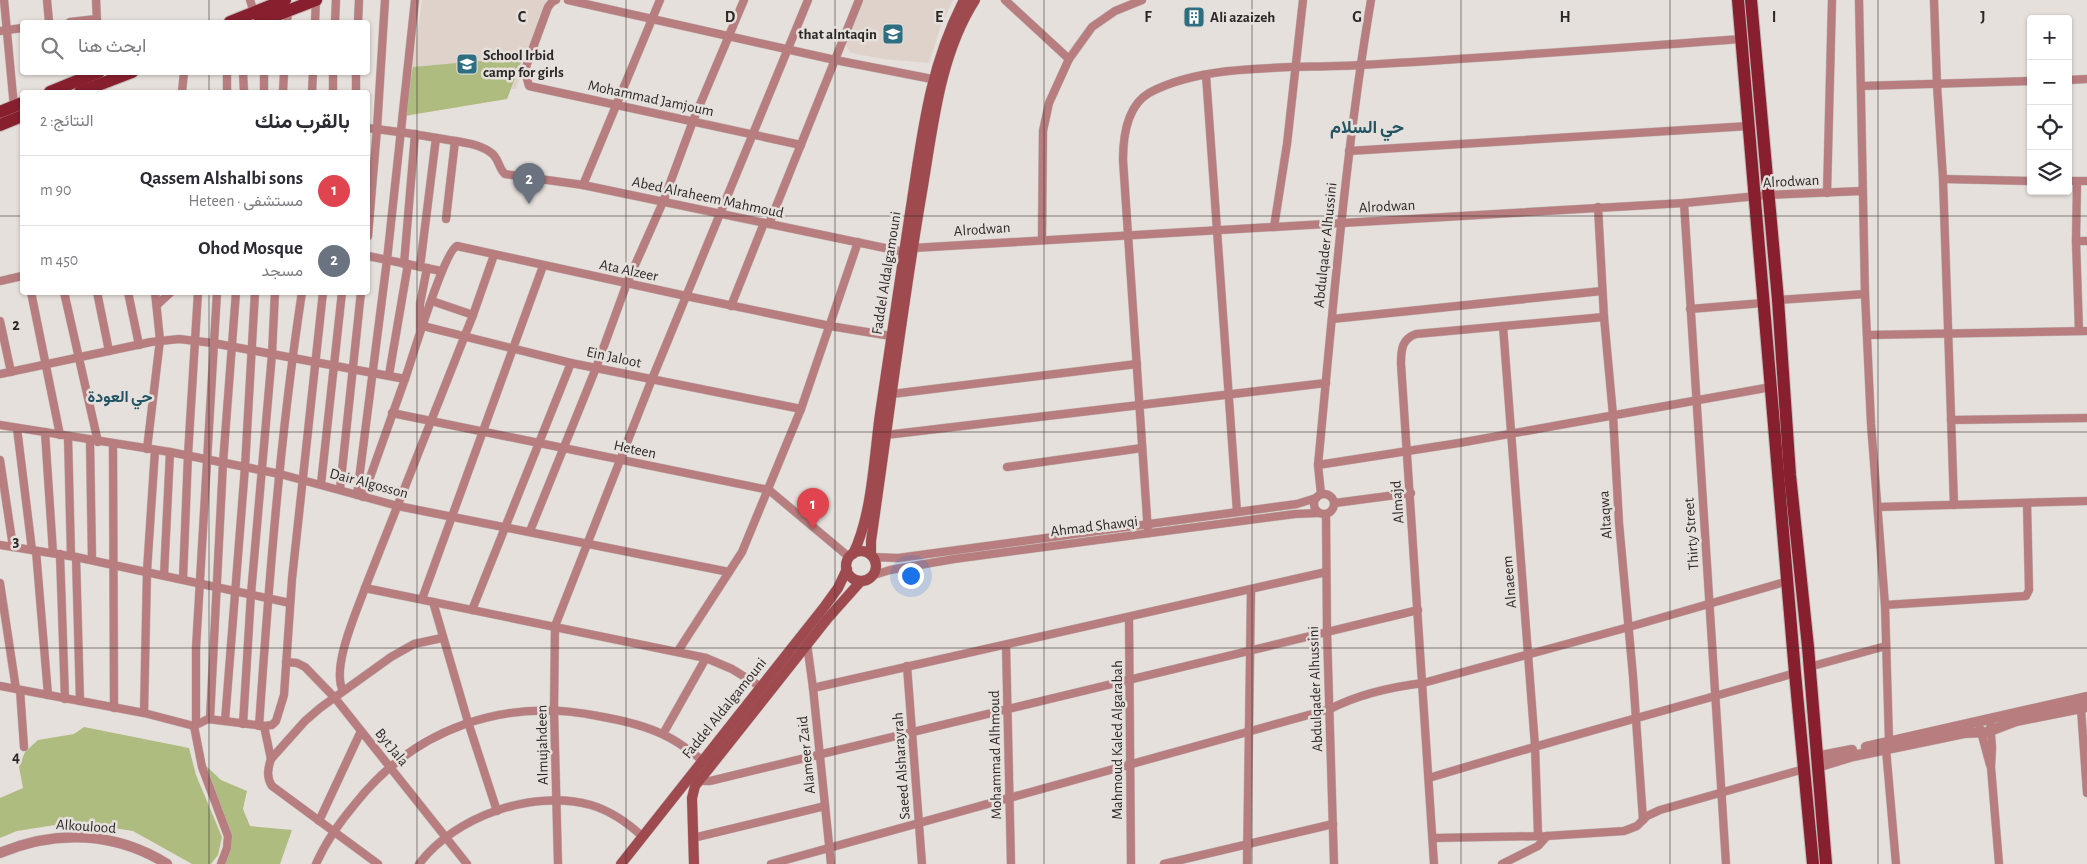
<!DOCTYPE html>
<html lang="ar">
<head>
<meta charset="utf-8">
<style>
	body { margin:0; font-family:"Alegreya Sans",Vazirmatn,sans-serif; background:#f2f2f3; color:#2b2b33; direction:rtl }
	.controls { position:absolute; right:15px; top:15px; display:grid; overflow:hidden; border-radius:5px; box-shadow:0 1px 4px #0004 }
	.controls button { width:45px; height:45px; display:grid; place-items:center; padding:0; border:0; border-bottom:1px solid #e1e1e2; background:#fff; color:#2b2b33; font:25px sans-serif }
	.you { position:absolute; left:910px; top:575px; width:18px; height:18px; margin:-12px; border:4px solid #fff; border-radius:50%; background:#1a73e8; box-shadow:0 0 0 8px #1a73e833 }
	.badge { display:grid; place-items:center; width:32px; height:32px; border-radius:50%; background:#1a73e8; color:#fff; font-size:16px; font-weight:700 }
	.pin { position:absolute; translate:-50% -41px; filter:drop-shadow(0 1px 2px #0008) }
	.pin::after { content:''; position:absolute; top:26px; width:18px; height:15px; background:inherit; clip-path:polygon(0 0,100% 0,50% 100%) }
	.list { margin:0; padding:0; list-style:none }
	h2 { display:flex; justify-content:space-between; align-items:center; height:65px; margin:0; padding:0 20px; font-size:21px }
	h2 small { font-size:16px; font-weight:400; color:#7c7c81 }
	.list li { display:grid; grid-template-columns:32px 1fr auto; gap:15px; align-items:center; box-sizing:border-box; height:70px; padding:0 20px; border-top:1px solid #e1e1e2 }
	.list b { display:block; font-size:19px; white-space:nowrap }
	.list p { margin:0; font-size:16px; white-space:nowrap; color:#7c7c81 }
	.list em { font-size:16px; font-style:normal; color:#7c7c81 }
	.icon { flex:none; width:28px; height:28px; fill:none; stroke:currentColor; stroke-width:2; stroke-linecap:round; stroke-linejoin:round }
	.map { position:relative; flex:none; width:2087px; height:864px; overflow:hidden; direction:ltr }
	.search { position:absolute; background:#fff; box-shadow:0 1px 4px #0004; left:20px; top:20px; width:350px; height:55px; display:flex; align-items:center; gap:12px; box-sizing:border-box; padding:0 18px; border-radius:5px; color:#7c7c81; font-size:19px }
	.panel { position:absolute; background:#fff; box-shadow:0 1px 4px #0004; left:20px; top:90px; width:350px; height:205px; border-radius:5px; direction:rtl }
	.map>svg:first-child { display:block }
	.built { fill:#dfd2ca }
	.green { fill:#aebc80 }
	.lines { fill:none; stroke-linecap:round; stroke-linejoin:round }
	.minor-casing { stroke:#c1bbb8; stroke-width:9 }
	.tertiary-casing { stroke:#c1bbb8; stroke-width:11 }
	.secondary-casing { stroke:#c1bbb8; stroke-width:11 }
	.primary-casing { stroke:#c1bbb8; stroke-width:14 }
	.minor { stroke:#b87d7e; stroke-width:8 }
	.tertiary { stroke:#b87d7e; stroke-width:10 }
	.secondary { stroke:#9e4a4f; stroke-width:10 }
	.primary { stroke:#881f2e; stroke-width:12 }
	.grid { fill:none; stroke:#2b2827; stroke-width:1; stroke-opacity:0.55 }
	.labels { text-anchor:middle; stroke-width:5; stroke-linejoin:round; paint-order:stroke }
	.poi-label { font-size:15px; font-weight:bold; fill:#2b2827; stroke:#e6e0dc; text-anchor:start }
	.street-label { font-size:15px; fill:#2b2827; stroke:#e6e0dc }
	.neighbourhood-label { font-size:16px; font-weight:bold; fill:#205463; stroke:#e6e0dc }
	.quarter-label { font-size:18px; font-weight:bold; fill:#205463; stroke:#e6e0dc }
	.grid-label { font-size:16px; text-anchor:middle; font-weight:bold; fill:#2b2827; stroke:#e6e0dc; stroke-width:5; stroke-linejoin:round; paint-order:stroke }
</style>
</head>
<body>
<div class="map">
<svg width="2087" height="864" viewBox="0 0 2087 864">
	<rect width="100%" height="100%" fill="#e6e0dc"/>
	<g class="built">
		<polygon points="422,0 547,0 526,60 522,61 519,70 521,74 516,89 511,89 507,99 405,116"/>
		<polygon points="864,0 953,0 941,25 929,63 883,59 851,53 844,43"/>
	</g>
	<g class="green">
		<polygon points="523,57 507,99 404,116 413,67"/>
		<polygon points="84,727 189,748 196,775 222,837 218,855 211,864 192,864 133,831 74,822 17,831 0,838 0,798 23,788 19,767 25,752 38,740 74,734"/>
		<polygon points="202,762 221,780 247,791 243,809 250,826 292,830 280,864 222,864 228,836"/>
	</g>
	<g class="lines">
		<g class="minor-casing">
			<g id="minor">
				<polyline points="4,0 14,107"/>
				<polyline points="47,0 49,22"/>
				<polyline points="96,0 97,22"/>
				<polyline points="250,0 254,12"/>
				<polyline points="556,0 552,2 548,7 527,64 525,72 529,86 801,145"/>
				<polyline points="568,0 835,60 932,79"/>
				<polyline points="1005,0 1069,59"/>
				<polyline points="1859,0 1865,294 1871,424 1885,605 1889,741"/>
				<polyline points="1934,0 1937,85 1943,179 1954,505"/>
				<polyline points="70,22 96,19"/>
				<polyline points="287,22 288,12"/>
				<polyline points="315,22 316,0"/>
				<polyline points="335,22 336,0"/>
				<polyline points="358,22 359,0"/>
				<polyline points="0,31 22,28"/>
				<polyline points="243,72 244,92"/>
				<polyline points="1206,75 1237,512"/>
				<polyline points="2068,80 2087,79"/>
				<polyline points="1861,86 2031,81"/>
				<polyline points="182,92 184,72"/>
				<polyline points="227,92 227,72"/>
				<polyline points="264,92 264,72"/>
				<polyline points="283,92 284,72"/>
				<polyline points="312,92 313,72"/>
				<polyline points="333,92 333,72"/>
				<polyline points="356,92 356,72"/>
				<path d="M 368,128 C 395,131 422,135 449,140 C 462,142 479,144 490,152 C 499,157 498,168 505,174 L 583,185 L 904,252"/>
				<polyline points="1349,151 1749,126"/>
				<polyline points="1943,179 2031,181"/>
				<polyline points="2068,181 2087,181"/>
				<polyline points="2077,182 2076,241 2079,331"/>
				<polyline points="583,185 660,0"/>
				<polyline points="1827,193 1832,0"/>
				<polyline points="1684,203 1726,864"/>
				<polyline points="1598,207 1604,317 1613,415 1619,523 1633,676 1643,820"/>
				<polyline points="446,219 455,141"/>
				<polyline points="769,224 859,0"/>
				<polyline points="1274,227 1287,144 1303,0"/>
				<polyline points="368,236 377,129 385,0"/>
				<polyline points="1042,239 1043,131 1049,103 1069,59 1092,27 1115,11 1142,0"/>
				<polyline points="2076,241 2087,241"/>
				<polyline points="913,248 1684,203 1768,195 1862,191"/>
				<polyline points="368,256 441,271"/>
				<polyline points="404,264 415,134"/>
				<polyline points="420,267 436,138"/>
				<polyline points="0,281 22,276"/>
				<polyline points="31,292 60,435"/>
				<polyline points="64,292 98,442"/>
				<polyline points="97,292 109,351"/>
				<polyline points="128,292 139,345"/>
				<polyline points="1778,300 1865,294"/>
				<polyline points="432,301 473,315"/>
				<polyline points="157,305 171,292"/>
				<polyline points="731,306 764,223"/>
				<polyline points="1690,309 1763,303"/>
				<polyline points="1332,319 1602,291"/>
				<polyline points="0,321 11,372"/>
				<polyline points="423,326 571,363 801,409"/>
				<polyline points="1503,326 1535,746 1538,835"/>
				<polyline points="420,330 420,304 427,268"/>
				<polyline points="1867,335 2087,331"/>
				<path d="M 0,374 L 151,342 L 179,339 L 213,343 L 405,379 C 412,359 444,251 457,246 L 686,296 L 830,326 L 897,337"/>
				<polyline points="389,375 408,264"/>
				<polyline points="892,394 1137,364"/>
				<polyline points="392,413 769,490 849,557"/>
				<polyline points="1951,420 2087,418"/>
				<polyline points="0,425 170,452 280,474 398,506 729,572"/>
				<polyline points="17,428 32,550"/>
				<polyline points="45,432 53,553"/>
				<polyline points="886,435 1326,383"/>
				<polyline points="68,436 71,556"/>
				<polyline points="90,440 92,560"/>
				<polyline points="113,444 114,708"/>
				<polyline points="147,449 160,340 155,292"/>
				<polyline points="0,460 13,547"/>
				<polyline points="1318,465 1459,443 1771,387"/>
				<polyline points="1007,467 1142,448"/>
				<polyline points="321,484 342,292"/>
				<polyline points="340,489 361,292"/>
				<circle cx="1324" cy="504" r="10"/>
				<path d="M 1321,494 L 1318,465 C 1333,309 1345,154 1371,0"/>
				<polyline points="357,495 387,260 415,0"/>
				<polyline points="363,497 405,379"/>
				<polyline points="1335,503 1411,493"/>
				<polyline points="1878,507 2087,501"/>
				<polyline points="1326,514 1327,632 1334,864"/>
				<polyline points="530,531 596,368 627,283 663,202 693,121 744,0"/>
				<path d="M 1148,533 L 1123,160 C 1123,136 1127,106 1149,93 C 1206,62 1297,69 1361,65 C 1488,58 1615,48 1742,39"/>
				<polyline points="0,545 76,557 290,603"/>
				<polyline points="36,551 48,695"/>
				<polyline points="60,554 65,699"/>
				<polyline points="76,557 80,701"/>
				<polyline points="873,557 898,558 1297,504 1316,498"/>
				<polyline points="164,575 170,452"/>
				<polyline points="874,575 890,570 954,559 1295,514 1319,513"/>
				<polyline points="183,579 188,455 198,292"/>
				<polyline points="0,583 16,689"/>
				<polyline points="365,588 473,315 494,255"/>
				<polyline points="422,599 543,266"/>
				<polyline points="433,602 468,722 497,811"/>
				<polyline points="1885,605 2026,596 2029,590 2027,503"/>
				<polyline points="472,610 571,363"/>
				<polyline points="1129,617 1131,864"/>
				<polyline points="807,644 813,688 831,864"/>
				<polyline points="1006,645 1011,864"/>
				<polyline points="678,651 742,552 801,409 858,242"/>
				<polyline points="286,662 297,663 305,667 335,698 467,864"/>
				<polyline points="907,666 922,864"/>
				<polyline points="1809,667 1886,646"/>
				<polyline points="0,686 144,713 194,726 208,719 264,726 272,725 276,721 284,695 292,579 323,292"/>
				<polyline points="813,688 1326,572"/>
				<polyline points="20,690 24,747"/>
				<path d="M 343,691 C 331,668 356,613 365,588 L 706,658 L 732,669 L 761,687"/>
				<polyline points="2081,709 2087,793"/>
				<polyline points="144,713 147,571 155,450"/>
				<polyline points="210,719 223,463 236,292"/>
				<polyline points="1990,720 1992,748 1991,767 1999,864"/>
				<polyline points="225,721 245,467 255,292"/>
				<polyline points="196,724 196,648 217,292"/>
				<polyline points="243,724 251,594 272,354 275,292"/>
				<polyline points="194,726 202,767 228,836 227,848 221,864"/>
				<path d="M 259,726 C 269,581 280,436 302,292"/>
				<polyline points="264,726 271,759"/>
				<polyline points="1980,728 1990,765"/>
				<polyline points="663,734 706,658"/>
				<polyline points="1886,749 1896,864"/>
				<path d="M 1429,778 C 1550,741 1673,709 1795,673"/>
				<polyline points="698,781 710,781 1418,610"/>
				<polyline points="319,821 361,731"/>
				<polyline points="693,838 825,806"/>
				<polyline points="1433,838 1547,836 1624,831 1637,826 1647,816 1660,810 1804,769"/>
				<path d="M 316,864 C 326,841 339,823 355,804 C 415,728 505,697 598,716 C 621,720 644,725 664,735 C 678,741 690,751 702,760"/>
				<path d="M 378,864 L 272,786 C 266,777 268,768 271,759 L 305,721 L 320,708 L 391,657 L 414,644 L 442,638"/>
				<path d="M 419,864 C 455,816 533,789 591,805 C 611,811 628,823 643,837"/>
				<polyline points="558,864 554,710 555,626 652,379 808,0"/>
				<path d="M 771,864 L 1330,709 C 1359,694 1391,687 1423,683 L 1629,627 L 1788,581"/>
				<polyline points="1164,864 1333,824"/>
				<polyline points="1247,864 1251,590"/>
				<path d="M 1434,864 L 1401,364 C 1401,349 1402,339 1416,334 L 1604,317"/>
				<polyline points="1502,864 1538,846 1547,836"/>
			</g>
		</g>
		<g class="tertiary-casing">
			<g id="tertiary">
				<polyline points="1866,747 2087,697"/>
				<polyline points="1816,757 1852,750"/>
				<polyline points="1817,767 1853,756 1964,733 1987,732 2016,721 2087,707"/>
				<path d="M 0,853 C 56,829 116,832 167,864"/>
			</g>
		</g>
		<g class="secondary-casing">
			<g id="secondary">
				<circle cx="861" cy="566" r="15"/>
				<path d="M 853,554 C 872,516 874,457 880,414 C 891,342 901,271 912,200 C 923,128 930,66 964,0"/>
				<path d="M 871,555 L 871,541 C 888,425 902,308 922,192 C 933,128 939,56 975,0"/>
				<polyline points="621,864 825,606 838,588 847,569"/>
				<polyline points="694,864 692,798 695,786 828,618 861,581"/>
			</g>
		</g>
		<g class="primary-casing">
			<g id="primary">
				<polyline points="1738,0 1795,673 1813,864"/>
				<polyline points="1751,0 1778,300 1790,475 1808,647 1826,864"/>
				<polyline points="230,22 285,0"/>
				<polyline points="259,22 316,0"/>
				<polyline points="50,92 99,72"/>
				<polyline points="80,92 132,72"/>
				<polyline points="0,112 22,103"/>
				<polyline points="0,125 22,116"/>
			</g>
		</g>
		<use href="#minor" class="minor"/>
		<use href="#tertiary" class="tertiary"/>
		<use href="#secondary" class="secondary"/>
		<use href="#primary" class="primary"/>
	</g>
	<path class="grid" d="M 209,0 L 209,22M 417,0 L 417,864M 626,0 L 626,864M 835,0 L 835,864M 1044,0 L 1044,864M 1252,0 L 1252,864M 1461,0 L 1461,864M 1670,0 L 1670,864M 1878,0 L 1878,864M 209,72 L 209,92M 0,216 L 22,216M 368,216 L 2087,216M 209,292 L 209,864M 0,432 L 2087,432M 0,648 L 2087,648"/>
	<defs>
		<g id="building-square" transform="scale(1.125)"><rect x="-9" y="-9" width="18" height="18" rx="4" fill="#2d6e81" stroke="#e6e0dc"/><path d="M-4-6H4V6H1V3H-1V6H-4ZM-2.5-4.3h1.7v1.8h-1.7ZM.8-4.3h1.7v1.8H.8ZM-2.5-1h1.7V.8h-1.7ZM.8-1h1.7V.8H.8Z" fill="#fff"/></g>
		<g id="school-square" transform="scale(1.125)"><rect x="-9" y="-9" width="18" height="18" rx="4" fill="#2d6e81" stroke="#e6e0dc"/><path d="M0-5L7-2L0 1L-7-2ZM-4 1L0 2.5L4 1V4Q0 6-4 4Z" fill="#fff"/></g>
	</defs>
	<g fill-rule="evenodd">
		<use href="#building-square" x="1194" y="17"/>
		<use href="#school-square" x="893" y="34"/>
		<use href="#school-square" x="467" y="64"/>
	</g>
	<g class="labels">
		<g class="poi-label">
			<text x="1210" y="22">Ali azaizeh</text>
			<text x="877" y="39" text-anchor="end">that alntaqin</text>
			<text x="483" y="60">School Irbid<tspan x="483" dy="17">camp for girls</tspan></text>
		</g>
		<g class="street-label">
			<text transform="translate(651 98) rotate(12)" y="5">Mohammad Jamjoum</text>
			<text transform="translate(1791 181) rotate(-3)" y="5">Alrodwan</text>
			<text transform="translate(708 197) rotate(12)" y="5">Abed Alraheem Mahmoud</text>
			<text transform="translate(1387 206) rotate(-3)" y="5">Alrodwan</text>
			<text transform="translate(982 229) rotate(-4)" y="5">Alrodwan</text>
			<text transform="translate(1325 245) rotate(-84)" y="5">Abdulqader Alhussini</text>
			<text transform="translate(629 270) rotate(12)" y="5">Ata Alzeer</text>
			<text transform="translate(886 273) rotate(-81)" y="5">Faddel Aldalgamouni</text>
			<text transform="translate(614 357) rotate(12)" y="5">Ein Jaloot</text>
			<text transform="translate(635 449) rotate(12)" y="5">Heteen</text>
			<text transform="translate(369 483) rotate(15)" y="5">Dair Algosson</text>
			<text transform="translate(1397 502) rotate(-94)" y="5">Almajd</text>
			<text transform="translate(1605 515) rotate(-94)" y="5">Altaqwa</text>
			<text transform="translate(1094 526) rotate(-7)" y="5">Ahmad Shawqi</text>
			<text transform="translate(1691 534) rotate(-94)" y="5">Thirty Street</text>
			<text transform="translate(1509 582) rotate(-95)" y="5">Alnaeem</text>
			<text transform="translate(1315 689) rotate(-92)" y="5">Abdulqader Alhussini</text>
			<text transform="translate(724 708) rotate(-51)" y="5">Faddel Aldalgamouni</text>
			<text transform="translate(1117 740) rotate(-90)" y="5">Mahmoud Kaled Algarabah</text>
			<text transform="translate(542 745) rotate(-91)" y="5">Almujahdeen</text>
			<text transform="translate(392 747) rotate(51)" y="5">Byt Jala</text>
			<text transform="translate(806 755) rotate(-96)" y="5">Alameer Zaid</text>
			<text transform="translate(995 755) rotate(-91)" y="5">Mohammad Alhmoud</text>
			<text transform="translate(901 766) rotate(-94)" y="5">Saeed Alsharayrah</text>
			<text transform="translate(86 826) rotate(4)" y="5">Alkoulood</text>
		</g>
		<g class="neighbourhood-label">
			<text x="120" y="402">حي العودة</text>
		</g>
		<g class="quarter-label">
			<text x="1367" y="133">حي السلام</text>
		</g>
	</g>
	<g class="grid-label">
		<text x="522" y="22">C</text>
		<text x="730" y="22">D</text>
		<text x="939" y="22">E</text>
		<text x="1148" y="22">F</text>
		<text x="1357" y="22">G</text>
		<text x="1565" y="22">H</text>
		<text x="1774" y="22">I</text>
		<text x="1983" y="22">J</text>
		<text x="16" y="330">2</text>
		<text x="16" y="546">3</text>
		<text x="16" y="762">4</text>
	</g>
</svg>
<div class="controls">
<button>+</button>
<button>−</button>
<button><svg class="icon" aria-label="locate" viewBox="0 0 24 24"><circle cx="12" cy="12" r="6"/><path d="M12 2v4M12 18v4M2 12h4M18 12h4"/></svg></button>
<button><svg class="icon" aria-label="layers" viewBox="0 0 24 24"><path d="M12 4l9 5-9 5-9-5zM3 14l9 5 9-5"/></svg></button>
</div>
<div class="you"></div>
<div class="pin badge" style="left:813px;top:529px;background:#e0444e">1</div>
<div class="pin badge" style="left:529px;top:204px;background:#6b7280">2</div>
<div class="search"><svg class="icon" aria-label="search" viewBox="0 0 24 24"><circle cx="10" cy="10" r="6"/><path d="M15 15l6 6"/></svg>ابحث هنا</div>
<section class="panel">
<h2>بالقرب منك<small>النتائج: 2</small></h2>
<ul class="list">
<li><span class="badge" style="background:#e0444e">1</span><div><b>Qassem Alshalbi sons</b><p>مستشفى · Heteen</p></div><em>90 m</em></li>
<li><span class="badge" style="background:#6b7280">2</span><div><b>Ohod Mosque</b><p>مسجد</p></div><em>450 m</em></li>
</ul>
</section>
</div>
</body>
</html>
